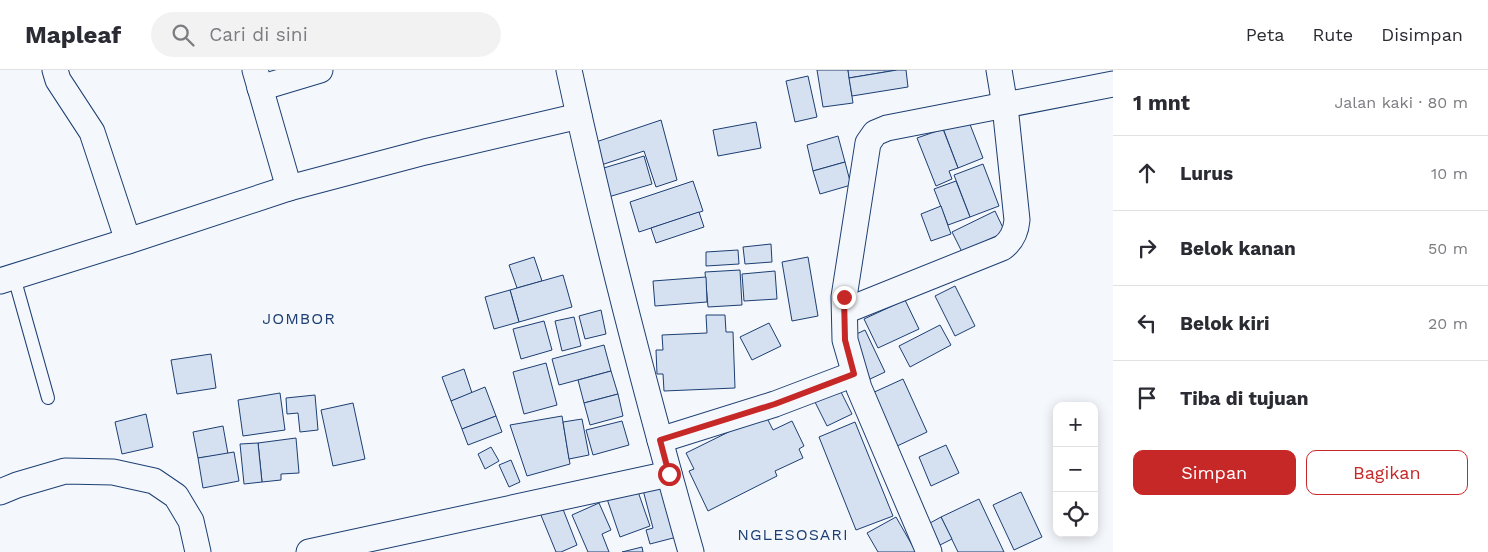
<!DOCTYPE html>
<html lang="id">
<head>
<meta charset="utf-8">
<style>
	body { margin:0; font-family:"Work Sans",sans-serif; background:#f2f2f3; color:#2b2b33 }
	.controls { position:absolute; right:15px; bottom:15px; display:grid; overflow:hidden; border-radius:10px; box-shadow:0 2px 12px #0003 }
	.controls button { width:45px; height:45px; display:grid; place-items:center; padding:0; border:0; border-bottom:1px solid #e1e1e2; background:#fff; color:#2b2b33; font:25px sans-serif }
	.stop { position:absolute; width:15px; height:15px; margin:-11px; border:4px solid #c62828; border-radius:50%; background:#fff }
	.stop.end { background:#c62828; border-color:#fff; box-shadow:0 1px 5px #0008 }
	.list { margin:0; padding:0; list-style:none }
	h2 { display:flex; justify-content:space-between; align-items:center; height:65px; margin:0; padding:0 20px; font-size:21px }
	h2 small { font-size:16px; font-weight:400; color:#7c7c81 }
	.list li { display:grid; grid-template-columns:32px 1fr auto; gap:15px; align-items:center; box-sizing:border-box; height:75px; padding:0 20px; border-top:1px solid #e1e1e2 }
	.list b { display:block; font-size:19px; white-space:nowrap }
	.list em { font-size:16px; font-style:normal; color:#7c7c81 }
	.actions { display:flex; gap:10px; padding:15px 20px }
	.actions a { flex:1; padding:11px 0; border:1px solid #c62828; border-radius:10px; text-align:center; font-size:18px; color:#c62828 }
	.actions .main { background:#c62828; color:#fff }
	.icon { flex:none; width:28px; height:28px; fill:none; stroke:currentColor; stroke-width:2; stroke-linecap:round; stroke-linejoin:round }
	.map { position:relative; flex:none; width:1113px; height:482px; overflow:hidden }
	header { display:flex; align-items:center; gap:30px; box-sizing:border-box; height:70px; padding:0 25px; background:#fff; border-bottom:1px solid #e1e1e2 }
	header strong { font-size:24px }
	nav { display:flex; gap:28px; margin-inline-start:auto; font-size:18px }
	.search { width:350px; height:45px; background:#f2f2f3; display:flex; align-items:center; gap:12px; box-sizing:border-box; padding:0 18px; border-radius:28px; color:#7c7c81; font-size:19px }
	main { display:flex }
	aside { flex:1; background:#fff }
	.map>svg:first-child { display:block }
	.building { fill:#d5e0f0; stroke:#1d3f73 }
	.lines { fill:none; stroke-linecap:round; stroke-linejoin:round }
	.service-casing { stroke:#1d3f73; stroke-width:14 }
	.minor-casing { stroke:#1d3f73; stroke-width:27 }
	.service { stroke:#f4f7fb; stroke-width:12 }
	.minor { stroke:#f4f7fb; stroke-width:25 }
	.route { stroke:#c62828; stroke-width:6 }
	.labels { text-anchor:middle; stroke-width:4; stroke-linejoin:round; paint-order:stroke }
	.quarter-label { font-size:16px; letter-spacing:1px; fill:#1d3f73; stroke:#f4f7fb }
</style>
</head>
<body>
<header>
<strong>Mapleaf</strong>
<div class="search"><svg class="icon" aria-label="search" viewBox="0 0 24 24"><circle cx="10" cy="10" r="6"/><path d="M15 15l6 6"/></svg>Cari di sini</div>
<nav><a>Peta</a><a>Rute</a><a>Disimpan</a></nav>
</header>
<main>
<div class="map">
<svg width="1113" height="482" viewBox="0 0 1113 482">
	<rect width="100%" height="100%" fill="#f4f7fb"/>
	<g class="building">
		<polygon points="817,0 848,0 853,33 823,37"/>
		<polygon points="848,0 897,0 849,8"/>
		<polygon points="897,0 906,0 908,17 852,26 849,8"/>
		<polygon points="808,6 817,47 795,52 786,11"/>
		<polygon points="966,44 983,88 958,98 941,53"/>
		<polygon points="661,50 677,110 656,117 644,81 598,96 593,73"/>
		<polygon points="756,52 761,78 718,86 713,60"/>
		<polygon points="943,59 958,98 949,101 952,109 936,116 917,68"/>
		<polygon points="838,66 845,92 813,101 807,75"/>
		<polygon points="644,86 652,114 605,128 597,100"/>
		<polygon points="845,92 851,115 820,124 813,101"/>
		<polygon points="983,94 999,136 970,147 954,105"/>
		<polygon points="693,111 703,141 639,162 630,132"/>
		<polygon points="956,111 970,147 948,155 934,119"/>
		<polygon points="941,136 951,164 931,171 921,144"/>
		<polygon points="995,141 1005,162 962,182 952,162"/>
		<polygon points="699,142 704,157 656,173 651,158"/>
		<polygon points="771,174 772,192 745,194 743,177"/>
		<polygon points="738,180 739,194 706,196 706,182"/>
		<polygon points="534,187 542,211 517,218 509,195"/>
		<polygon points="808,187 818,246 792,251 782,192"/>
		<polygon points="740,200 742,235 708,237 705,202"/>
		<polygon points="775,201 777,229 744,231 742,204"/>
		<polygon points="563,205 572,237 519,252 510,220"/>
		<polygon points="706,207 707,232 655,236 653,211"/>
		<polygon points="955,216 975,256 955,266 935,226"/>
		<polygon points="510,220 519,252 494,259 485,227"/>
		<polygon points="905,230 919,259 878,278 864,249"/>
		<polygon points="601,240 606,264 585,269 579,246"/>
		<polygon points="706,245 725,245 726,262 733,262 735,318 664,321 663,304 657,304 656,280 663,280 662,265 707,263"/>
		<polygon points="574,247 581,276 562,281 555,251"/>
		<polygon points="544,251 552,280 521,289 513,259"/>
		<polygon points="769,253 781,276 752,290 740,267"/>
		<polygon points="940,255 951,275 910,297 899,276"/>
		<polygon points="865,260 885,302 868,310 848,268"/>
		<polygon points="604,275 611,301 559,315 552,289"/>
		<polygon points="211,284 216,318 177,324 171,290"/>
		<polygon points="546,293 557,335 524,344 513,302"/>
		<polygon points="464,299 472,323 451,331 442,307"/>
		<polygon points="611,301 618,324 584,333 578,310"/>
		<polygon points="903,309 927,362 895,377 870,324"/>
		<polygon points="485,317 496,346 462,359 451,331"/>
		<polygon points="839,318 852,344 827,356 814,330"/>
		<polygon points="280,323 285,360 243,366 238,330"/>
		<polygon points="618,324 623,346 590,355 584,333"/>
		<polygon points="315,325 318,360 300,362 298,343 287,344 286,328"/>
		<polygon points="353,333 365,389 333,396 321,340"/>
		<polygon points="146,344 153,377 122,384 115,352"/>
		<polygon points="765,344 773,360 792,351 804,376 799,379 803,388 775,401 777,406 708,441 689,401 694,399 686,383"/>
		<polygon points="496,346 502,362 468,375 462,359"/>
		<polygon points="562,346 570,394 527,406 510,355"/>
		<polygon points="582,349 589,385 569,389 563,352"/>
		<polygon points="622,351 629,375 593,385 586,360"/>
		<polygon points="855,352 893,446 856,460 819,367"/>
		<polygon points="223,356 228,384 198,388 193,362"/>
		<polygon points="296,368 299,403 281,404 281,410 262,412 258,373"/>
		<polygon points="258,373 262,412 244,414 240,374"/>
		<polygon points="946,375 959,403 931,416 919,387"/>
		<polygon points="491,377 499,391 485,399 478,384"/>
		<polygon points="234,382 239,411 203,418 198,388"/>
		<polygon points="511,390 520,412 509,417 499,395"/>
		<polygon points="635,413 650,456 620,467 605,423"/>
		<polygon points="665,415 677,467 650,474 646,460 653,458 643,420"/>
		<polygon points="1021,422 1042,467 1014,480 993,435"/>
		<polygon points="559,429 577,475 561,482 556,482 538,438"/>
		<polygon points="979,429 1004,482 958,482 941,447"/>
		<polygon points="599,433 611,460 602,464 609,482 588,482 572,445"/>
		<polygon points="896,447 916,482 878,482 867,463"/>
		<polygon points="941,447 952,469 940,475 930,453"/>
		<polygon points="642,477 643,482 622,482"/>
	</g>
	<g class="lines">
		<g class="service-casing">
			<polyline id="service" points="14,207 48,328"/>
		</g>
		<g class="minor-casing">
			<g id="minor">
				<polyline points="55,0 58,10 92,62 128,171"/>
				<polyline points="255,0 289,118"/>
				<path d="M 569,0 C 604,162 646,323 691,482"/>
				<polyline points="260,18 320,0"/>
				<polyline points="0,211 128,171 289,118 425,82 579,46"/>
				<path d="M 845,241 L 1002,178 C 1012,171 1016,162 1017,150 L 1005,36 L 999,0"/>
				<polyline points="660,370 775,334 854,304"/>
				<polyline points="0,422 17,415 65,401 113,402 154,411 176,426 191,451 198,482"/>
				<polyline points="309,482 669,404"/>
				<polyline points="929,482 859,318 845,270 844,227 868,73 875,63 887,58 1113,14"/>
			</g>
		</g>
		<use href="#service" class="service"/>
		<use href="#minor" class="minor"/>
	</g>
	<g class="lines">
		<polyline class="route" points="669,404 660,370 775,334 854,304 845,270 844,227"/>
	</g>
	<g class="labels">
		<g class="quarter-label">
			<text x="299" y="254">JOMBOR</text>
			<text x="793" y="470">NGLESOSARI</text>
		</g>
	</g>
</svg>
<div class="controls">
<button>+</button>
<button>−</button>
<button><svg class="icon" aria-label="locate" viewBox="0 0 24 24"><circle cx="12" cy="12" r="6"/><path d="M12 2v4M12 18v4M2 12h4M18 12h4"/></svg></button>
</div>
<div class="stop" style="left:669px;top:404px"></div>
<div class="stop end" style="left:844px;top:227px"></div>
</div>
<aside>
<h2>1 mnt<small>Jalan kaki · 80 m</small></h2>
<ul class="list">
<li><svg class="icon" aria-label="ahead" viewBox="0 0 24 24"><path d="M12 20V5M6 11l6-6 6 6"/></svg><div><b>Lurus</b></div><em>10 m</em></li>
<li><svg class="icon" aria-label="right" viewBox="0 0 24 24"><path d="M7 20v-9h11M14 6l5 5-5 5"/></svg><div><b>Belok kanan</b></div><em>50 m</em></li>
<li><svg class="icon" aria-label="left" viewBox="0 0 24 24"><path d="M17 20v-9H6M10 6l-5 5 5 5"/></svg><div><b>Belok kiri</b></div><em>20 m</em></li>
<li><svg class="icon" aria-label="arrive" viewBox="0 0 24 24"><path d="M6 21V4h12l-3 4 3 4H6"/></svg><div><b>Tiba di tujuan</b></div></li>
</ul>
<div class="actions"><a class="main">Simpan</a><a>Bagikan</a></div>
</aside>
</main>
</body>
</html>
